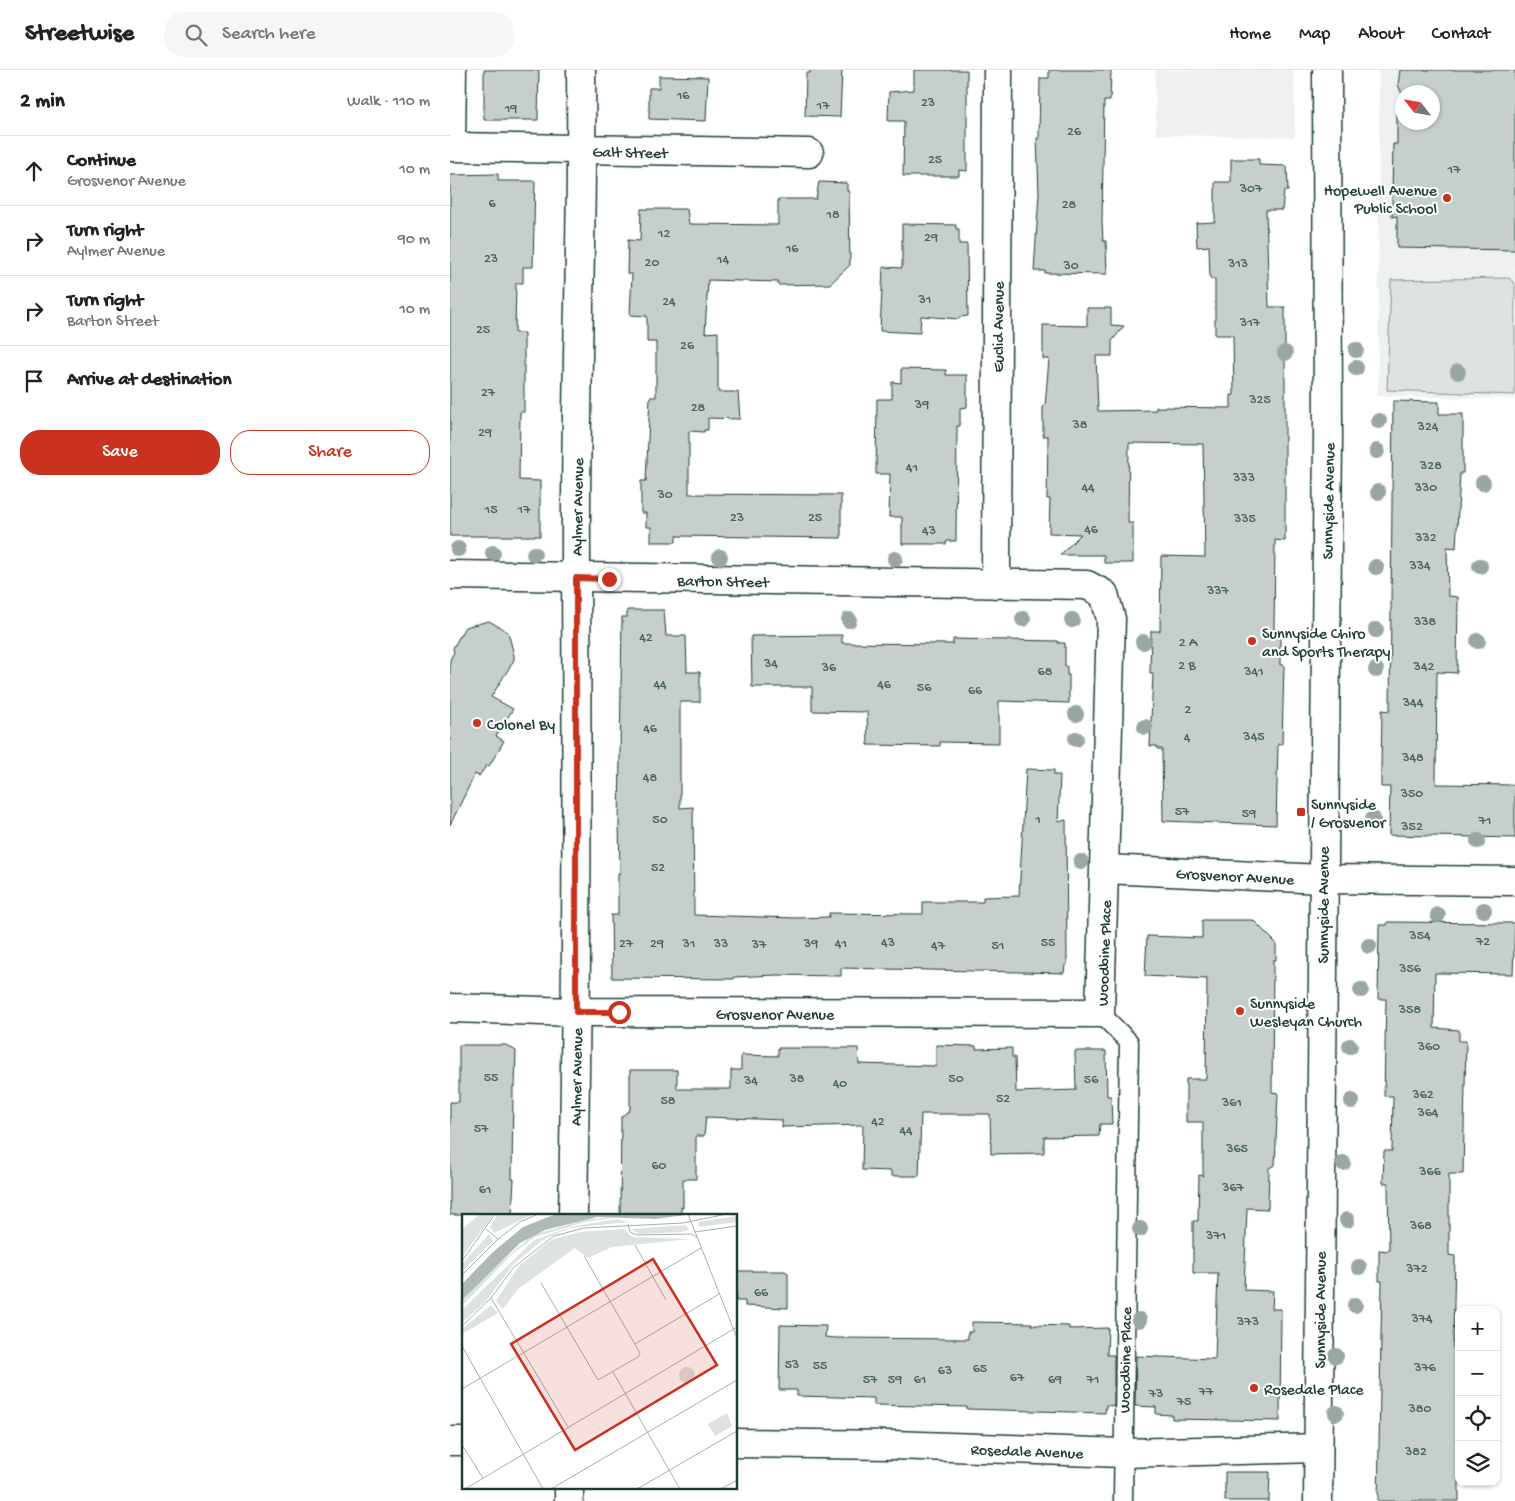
<!DOCTYPE html>
<html lang="en">
<head>
<meta charset="utf-8">
<style>
	body { margin:0; font-family:"Gochi Hand",sans-serif; background:#f6f6f6; color:#222 }
	.controls { position:absolute; right:15px; bottom:15px; display:grid; overflow:hidden; border-radius:10px; box-shadow:0 1px 4px #0004 }
	.controls button { width:45px; height:45px; display:grid; place-items:center; padding:0; border:0; border-bottom:1px solid #e0e0e0; background:#fff; color:#222; font:25px sans-serif }
	.compass { position:absolute; left:945px; top:15px; width:45px; height:45px; border-radius:50%; background:#fff; box-shadow:0 1px 4px #0004; rotate:301deg }
	.stop { position:absolute; width:15px; height:15px; margin:-11px; border:4px solid #c8321e; border-radius:50%; background:#fff }
	.stop.end { background:#c8321e; border-color:#fff; box-shadow:0 1px 5px #0008 }
	.list { margin:0; padding:0; list-style:none }
	h2 { display:flex; justify-content:space-between; align-items:center; height:65px; margin:0; padding:0 20px; font-size:21px }
	h2 small { font-size:16px; font-weight:400; color:#767676 }
	.list li { display:grid; grid-template-columns:32px 1fr auto; gap:15px; align-items:center; box-sizing:border-box; height:70px; padding:0 20px; border-top:1px solid #e0e0e0 }
	.list b { display:block; font-size:19px; white-space:nowrap }
	.list p { margin:0; font-size:16px; white-space:nowrap; color:#767676 }
	.list em { font-size:16px; font-style:normal; color:#767676 }
	.actions { display:flex; gap:10px; padding:15px 20px }
	.actions a { flex:1; padding:11px 0; border:1px solid #c8321e; border-radius:20px; text-align:center; font-size:18px; color:#c8321e }
	.actions .main { background:#c8321e; color:#fff }
	.icon { flex:none; width:28px; height:28px; fill:none; stroke:currentColor; stroke-width:2; stroke-linecap:round; stroke-linejoin:round }
	.map { position:relative; flex:none; width:1065px; height:1431px; overflow:hidden }
	header { display:flex; align-items:center; gap:30px; box-sizing:border-box; height:70px; padding:0 25px; background:#fff; border-bottom:1px solid #e0e0e0 }
	header strong { font-size:24px }
	nav { display:flex; gap:28px; margin-inline-start:auto; font-size:18px }
	.search { width:350px; height:45px; background:#f6f6f6; display:flex; align-items:center; gap:12px; box-sizing:border-box; padding:0 18px; border-radius:20px; color:#767676; font-size:19px }
	main { display:flex }
	aside { flex:1; background:#fff }
	.map>svg:first-child { display:block }
	.built { fill:#eef1f0; fill-rule:evenodd }
	.green { fill:#dee3e2; stroke:#7e908b }
	.building { fill:#c7cfcc; stroke:#1f3d34 }
	.lines { fill:none; stroke-linecap:round; stroke-linejoin:round }
	.service-casing { stroke:#1f3d34; stroke-width:21 }
	.minor-casing { stroke:#1f3d34; stroke-width:31 }
	.tertiary-casing { stroke:#1f3d34; stroke-width:31 }
	.service { stroke:#fff; stroke-width:18 }
	.minor { stroke:#fff; stroke-width:28 }
	.tertiary { stroke:#fff; stroke-width:28 }
	.tree { fill:#99a6a3 }
	.route { stroke:#c8321e; stroke-width:6 }
	.poi-dot { fill:#c8321e; stroke:#fff; stroke-width:2 }
	.labels { text-anchor:middle; stroke-width:4; stroke-linejoin:round; paint-order:stroke }
	.number-label { font-size:14px; fill:#49625a }
	.street-label { font-size:16px; fill:#1f3d34; stroke:#fff }
	.poi-label { font-size:16px; fill:#1f3d34; stroke:#fff; text-anchor:start }
	.inset-road { fill:none; stroke:#a5b1ae; stroke-width:1 }
	.view { fill:#c8321e; fill-opacity:0.15; stroke:#c8321e; stroke-width:2.5 }
	.inset-edge { fill:none; stroke:#1f3d34; stroke-width:2.5 }
</style>
</head>
<body>
<header>
<strong>Streetwise</strong>
<div class="search"><svg class="icon" aria-label="search" viewBox="0 0 24 24"><circle cx="10" cy="10" r="6"/><path d="M15 15l6 6"/></svg>Search here</div>
<nav><a>Home</a><a>Map</a><a>About</a><a>Contact</a></nav>
</header>
<main>
<aside>
<h2>2 min<small>Walk · 110 m</small></h2>
<ul class="list">
<li><svg class="icon" aria-label="ahead" viewBox="0 0 24 24"><path d="M12 20V5M6 11l6-6 6 6"/></svg><div><b>Continue</b><p>Grosvenor Avenue</p></div><em>10 m</em></li>
<li><svg class="icon" aria-label="right" viewBox="0 0 24 24"><path d="M7 20v-9h11M14 6l5 5-5 5"/></svg><div><b>Turn right</b><p>Aylmer Avenue</p></div><em>90 m</em></li>
<li><svg class="icon" aria-label="right" viewBox="0 0 24 24"><path d="M7 20v-9h11M14 6l5 5-5 5"/></svg><div><b>Turn right</b><p>Barton Street</p></div><em>10 m</em></li>
<li><svg class="icon" aria-label="arrive" viewBox="0 0 24 24"><path d="M6 21V4h12l-3 4 3 4H6"/></svg><div><b>Arrive at destination</b></div></li>
</ul>
<div class="actions"><a class="main">Save</a><a>Share</a></div>
</aside>
<div class="map">
<svg width="1065" height="1431" viewBox="0 0 1065 1431">
	<rect width="100%" height="100%" fill="#fff"/>
	<filter id="ink" filterUnits="userSpaceOnUse"><feTurbulence type="fractalNoise" baseFrequency=".02" numOctaves="2"/><feDisplacementMap in="SourceGraphic" scale="10" xChannelSelector="R" yChannelSelector="G"/><feConvolveMatrix kernelMatrix="1 2 1 2 8 2 1 2 1" color-interpolation-filters="sRGB"/></filter>
	<g filter="url(#ink)">
		<g class="built">
			<polygon points="705,0 844,0 845,67 706,65"/>
			<path d="M 929,0 L 1065,0 L 1065,329 L 928,326 ZM 952,22 L 982,22 L 982,52 L 952,52 Z"/>
		</g>
		<polygon class="green" points="1059,208 1065,214 1065,325 937,320 941,210"/>
		<g class="building">
			<polygon points="34,0 89,0 88,50 34,50"/>
			<polygon points="360,0 392,0 390,47 355,46 356,3 360,3"/>
			<polygon points="464,0 517,0 517,101 509,100 509,106 453,106 454,51 438,51 439,22 464,20"/>
			<polygon points="599,0 661,0 660,31 654,31 652,152 653,171 656,171 657,204 595,203 595,201 584,201 589,124 587,68 589,68 590,8 599,8"/>
			<polygon points="950,0 1065,0 1065,180 947,178 947,146 942,147 942,123 943,74 947,74 947,43 952,43 952,52 982,52 982,22 952,24 948,15"/>
			<polygon points="209,6 258,7 256,51 199,49 199,18 209,18"/>
			<polygon points="781,89 809,89 809,95 837,96 838,121 834,121 832,140 816,140 819,237 835,237 835,471 825,470 824,562 830,562 830,595 834,595 832,674 828,674 826,755 713,751 712,679 707,679 707,676 700,676 703,603 700,603 701,561 710,561 711,486 755,487 753,374 679,373 678,453 683,453 683,493 654,493 654,485 610,485 631,464 599,463 600,429 597,429 598,366 593,366 593,336 595,336 599,289 593,289 593,255 637,256 637,238 661,238 661,255 674,256 662,271 662,286 646,286 648,341 706,340 706,337 781,338 781,325 784,325 783,265 765,265 765,209 760,209 759,176 747,177 746,153 765,152 765,112 781,112"/>
			<polygon points="48,104 48,111 85,111 83,197 73,197 73,213 66,213 65,263 74,263 74,342 70,342 69,410 90,411 90,466 0,466 0,105"/>
			<polygon points="369,112 397,113 397,121 399,121 400,195 380,214 328,215 328,212 258,210 255,263 268,262 268,322 288,322 290,349 258,348 258,360 254,360 254,362 239,361 239,424 391,425 391,468 226,466 226,472 201,472 201,457 196,457 196,443 191,443 191,411 196,411 200,327 206,327 206,272 197,272 197,246 180,245 182,204 177,204 178,170 190,171 191,139 237,139 239,154 328,155 328,129 366,129"/>
			<polygon points="452,154 506,155 506,159 509,159 509,174 517,174 518,246 509,247 509,249 471,246 470,263 430,261 433,197 452,198"/>
			<polygon points="451,299 496,300 496,305 517,305 517,337 510,338 510,356 507,356 506,471 497,471 496,474 452,474 452,447 439,447 440,404 426,404 427,329 442,329 442,312 451,313"/>
			<polygon points="943,331 989,332 989,344 1013,344 1013,403 1010,403 1006,478 997,477 998,526 1008,527 1007,603 987,602 986,714 1065,715 1065,768 939,765 940,717 931,717 931,698 932,640 940,641"/>
			<polygon points="177,540 214,540 216,566 236,566 237,602 250,602 250,632 230,632 230,738 243,737 244,845 346,848 379,847 379,843 473,844 473,832 533,832 533,827 569,826 576,699 604,700 604,705 610,705 608,752 616,750 617,895 615,895 614,903 391,898 391,906 326,905 284,907 284,909 162,908 161,845 168,845 168,803 170,803 169,755 172,547 177,547"/>
			<polygon points="39,551 58,562 64,585 64,590 41,627 63,639 46,666 54,671 39,696 37,695 29,706 25,704 0,755 0,590 4,582 3,578 15,557"/>
			<polygon points="392,565 392,573 503,574 503,569 608,571 608,573 615,573 615,596 617,596 617,605 619,605 619,633 549,631 549,673 490,672 490,676 418,675 417,642 362,641 362,617 302,617 301,566"/>
			<polygon points="752,850 803,850 826,873 826,890 823,890 822,1022 828,1023 825,1095 819,1098 818,1139 797,1138 794,1220 823,1221 822,1239 831,1239 830,1351 722,1349 722,1345 706,1344 706,1337 685,1336 686,1286 765,1289 768,1203 743,1203 743,1151 748,1151 749,1105 753,1106 753,1052 736,1052 736,1009 756,1009 757,909 695,906 697,866 752,868"/>
			<polygon points="937,852 1065,853 1063,904 985,903 984,958 1009,960 1009,971 1016,971 1013,1104 999,1104 999,1185 1005,1186 1003,1278 1009,1278 1009,1431 928,1431 932,1211 929,1211 929,1180 939,1181 938,1113 933,1113 934,1081 942,1081 943,1026 934,1026 936,929 928,929 929,855 937,855"/>
			<polygon points="9,975 56,975 66,981 65,1016 63,1016 62,1109 64,1109 62,1145 0,1145 0,1032 9,1032"/>
			<polygon points="486,975 526,976 526,979 562,978 562,987 565,987 566,1022 626,1020 625,981 656,981 657,1026 661,1026 662,1054 650,1054 649,1066 594,1067 594,1083 541,1084 540,1044 471,1044 469,1106 441,1106 441,1101 412,1100 413,1055 332,1057 332,1050 256,1047 254,1066 246,1066 246,1109 233,1109 233,1138 231,1137 231,1145 170,1145 171,1047 180,1040 180,1000 227,1000 227,1019 281,1019 281,1000 291,1000 291,985 328,986 328,978 408,978 409,994 486,996"/>
			<polygon points="286,1201 335,1201 338,1203 338,1238 295,1236 295,1231 286,1231"/>
			<polygon points="522,1252 582,1253 582,1255 619,1256 619,1259 658,1258 657,1285 664,1285 664,1336 656,1335 655,1343 517,1339 517,1337 424,1335 424,1328 347,1326 347,1320 329,1320 330,1255 376,1256 375,1267 385,1268 518,1269 518,1262 522,1262"/>
			<polygon points="775,1402 820,1402 819,1431 775,1431"/>
		</g>
		<g class="lines">
			<g class="service-casing">
				<g id="service">
					<polyline points="6,77 7,0"/>
					<polyline points="650,943 679,972 673,1431"/>
				</g>
			</g>
			<g class="minor-casing">
				<g id="minor">
					<polyline points="0,77 359,83"/>
					<polyline points="0,505 637,515 654,524 661,549 650,943 126,942 0,938"/>
					<polyline points="546,514 548,0"/>
					<polyline points="655,799 872,809 1065,811"/>
					<path d="M 123,1145 C 127,924 127,704 126,483 C 125,322 133,161 131,0"/>
					<polyline points="0,1371 14,1371"/>
					<polyline points="286,1373 442,1375 673,1383 868,1378"/>
					<polyline points="119,1431 119,1417"/>
				</g>
			</g>
			<g class="tertiary-casing">
				<polyline id="tertiary" points="868,1431 878,368 877,0"/>
			</g>
			<use href="#service" class="service"/>
			<use href="#minor" class="minor"/>
			<use href="#tertiary" class="tertiary"/>
		</g>
		<g class="tree">
			<circle cx="906" cy="280" r="8"/>
			<circle cx="835" cy="283" r="8"/>
			<circle cx="906" cy="298" r="8"/>
			<circle cx="1008" cy="302" r="8"/>
			<circle cx="929" cy="351" r="8"/>
			<circle cx="927" cy="381" r="8"/>
			<circle cx="1033" cy="413" r="8"/>
			<circle cx="928" cy="422" r="8"/>
			<circle cx="8" cy="479" r="8"/>
			<circle cx="43" cy="483" r="8"/>
			<circle cx="84" cy="484" r="8"/>
			<circle cx="270" cy="487" r="8"/>
			<circle cx="445" cy="489" r="8"/>
			<circle cx="1030" cy="496" r="8"/>
			<circle cx="926" cy="497" r="8"/>
			<circle cx="573" cy="549" r="8"/>
			<circle cx="399" cy="550" r="8"/>
			<circle cx="622" cy="550" r="8"/>
			<circle cx="926" cy="560" r="8"/>
			<circle cx="1028" cy="571" r="8"/>
			<circle cx="693" cy="572" r="8"/>
			<circle cx="926" cy="600" r="8"/>
			<circle cx="626" cy="644" r="8"/>
			<circle cx="695" cy="657" r="8"/>
			<circle cx="626" cy="669" r="8"/>
			<circle cx="923" cy="749" r="8"/>
			<circle cx="1028" cy="771" r="8"/>
			<circle cx="631" cy="792" r="8"/>
			<circle cx="1034" cy="840" r="8"/>
			<circle cx="988" cy="845" r="8"/>
			<circle cx="919" cy="876" r="8"/>
			<circle cx="911" cy="920" r="8"/>
			<circle cx="900" cy="976" r="8"/>
			<circle cx="902" cy="1031" r="8"/>
			<circle cx="893" cy="1093" r="8"/>
			<circle cx="897" cy="1150" r="8"/>
			<circle cx="690" cy="1159" r="8"/>
			<circle cx="909" cy="1197" r="8"/>
			<circle cx="905" cy="1235" r="8"/>
			<circle cx="689" cy="1250" r="8"/>
			<circle cx="886" cy="1286" r="8"/>
			<circle cx="886" cy="1343" r="8"/>
		</g>
	</g>
	<g class="lines" filter="url(#ink)">
		<polyline class="route" points="159,509 126,508 126,942 169,942"/>
	</g>
	<g class="poi-dot">
		<circle cx="997" cy="128" r="5"/>
		<circle cx="802" cy="571" r="5"/>
		<circle cx="27" cy="653" r="5"/>
		<rect x="846" y="737" width="10" height="10" rx="2.5"/>
		<circle cx="790" cy="941" r="5"/>
		<circle cx="804" cy="1318" r="5"/>
	</g>
	<g class="labels">
		<g class="number-label">
			<text x="233" y="29">16</text>
			<text x="478" y="36">23</text>
			<text x="373" y="39">17</text>
			<text x="61" y="42">19</text>
			<text x="624" y="65">26</text>
			<text x="485" y="93">25</text>
			<text x="1004" y="103">17</text>
			<text x="801" y="122">307</text>
			<text x="42" y="137">6</text>
			<text x="619" y="138">28</text>
			<text x="383" y="148">18</text>
			<text x="214" y="167">12</text>
			<text x="481" y="171">29</text>
			<text x="342" y="182">16</text>
			<text x="41" y="192">23</text>
			<text x="273" y="193">14</text>
			<text x="202" y="196">20</text>
			<text x="788" y="197">313</text>
			<text x="621" y="199">30</text>
			<text x="475" y="233">31</text>
			<text x="219" y="235">24</text>
			<text x="800" y="256">317</text>
			<text x="33" y="263">25</text>
			<text x="237" y="279">26</text>
			<text x="38" y="326">27</text>
			<text x="810" y="333">325</text>
			<text x="472" y="338">39</text>
			<text x="248" y="341">28</text>
			<text x="630" y="358">38</text>
			<text x="978" y="360">324</text>
			<text x="35" y="366">29</text>
			<text x="981" y="399">328</text>
			<text x="462" y="401">41</text>
			<text x="794" y="411">333</text>
			<text x="638" y="421">44</text>
			<text x="976" y="421">330</text>
			<text x="215" y="428">30</text>
			<text x="41" y="443">15</text>
			<text x="74" y="443">17</text>
			<text x="287" y="451">23</text>
			<text x="365" y="451">25</text>
			<text x="795" y="452">335</text>
			<text x="641" y="463">46</text>
			<text x="479" y="464">43</text>
			<text x="976" y="471">332</text>
			<text x="970" y="499">334</text>
			<text x="768" y="524">337</text>
			<text x="975" y="555">338</text>
			<text x="196" y="571">42</text>
			<text x="738" y="576">2 A</text>
			<text x="321" y="597">34</text>
			<text x="737" y="599">2 B</text>
			<text x="974" y="600">342</text>
			<text x="379" y="601">36</text>
			<text x="595" y="605">68</text>
			<text x="804" y="605">341</text>
			<text x="210" y="618">44</text>
			<text x="434" y="618">46</text>
			<text x="474" y="621">56</text>
			<text x="525" y="624">66</text>
			<text x="963" y="636">344</text>
			<text x="738" y="643">2</text>
			<text x="200" y="662">46</text>
			<text x="804" y="670">345</text>
			<text x="737" y="671">4</text>
			<text x="963" y="691">348</text>
			<text x="200" y="711">48</text>
			<text x="962" y="727">350</text>
			<text x="732" y="745">57</text>
			<text x="799" y="747">59</text>
			<text x="210" y="753">50</text>
			<text x="588" y="753">1</text>
			<text x="1035" y="754">71</text>
			<text x="962" y="760">352</text>
			<text x="208" y="801">52</text>
			<text x="970" y="869">354</text>
			<text x="1033" y="875">72</text>
			<text x="438" y="876">43</text>
			<text x="598" y="876">55</text>
			<text x="176" y="877">27</text>
			<text x="207" y="877">29</text>
			<text x="239" y="877">31</text>
			<text x="271" y="877">33</text>
			<text x="361" y="877">39</text>
			<text x="391" y="877">41</text>
			<text x="309" y="878">37</text>
			<text x="488" y="879">47</text>
			<text x="548" y="879">51</text>
			<text x="960" y="902">356</text>
			<text x="960" y="943">358</text>
			<text x="979" y="980">360</text>
			<text x="41" y="1011">55</text>
			<text x="347" y="1012">38</text>
			<text x="506" y="1012">50</text>
			<text x="641" y="1013">56</text>
			<text x="301" y="1014">34</text>
			<text x="390" y="1017">40</text>
			<text x="973" y="1028">362</text>
			<text x="553" y="1032">52</text>
			<text x="218" y="1034">58</text>
			<text x="782" y="1036">361</text>
			<text x="978" y="1046">364</text>
			<text x="428" y="1055">42</text>
			<text x="31" y="1062">57</text>
			<text x="456" y="1064">44</text>
			<text x="787" y="1082">365</text>
			<text x="209" y="1099">60</text>
			<text x="980" y="1105">366</text>
			<text x="783" y="1121">367</text>
			<text x="35" y="1123">61</text>
			<text x="971" y="1159">368</text>
			<text x="766" y="1169">371</text>
			<text x="967" y="1202">372</text>
			<text x="311" y="1226">66</text>
			<text x="972" y="1252">374</text>
			<text x="798" y="1255">373</text>
			<text x="342" y="1298">53</text>
			<text x="370" y="1299">55</text>
			<text x="975" y="1301">376</text>
			<text x="530" y="1302">65</text>
			<text x="495" y="1304">63</text>
			<text x="567" y="1311">67</text>
			<text x="420" y="1313">57</text>
			<text x="445" y="1313">59</text>
			<text x="470" y="1313">61</text>
			<text x="605" y="1313">69</text>
			<text x="643" y="1313">71</text>
			<text x="756" y="1325">77</text>
			<text x="706" y="1327">73</text>
			<text x="734" y="1335">75</text>
			<text x="970" y="1342">380</text>
			<text x="966" y="1385">382</text>
		</g>
		<g class="street-label">
			<text transform="translate(180 81) rotate(1)" y="6">Galt Street</text>
			<text transform="translate(547 257) rotate(-90)" y="6">Euclid Avenue</text>
			<text transform="translate(877 431) rotate(-89)" y="6">Sunnyside Avenue</text>
			<text transform="translate(126 437) rotate(-89)" y="6">Aylmer Avenue</text>
			<text transform="translate(273 510) rotate(1)" y="6">Barton Street</text>
			<text transform="translate(785 805) rotate(3)" y="6">Grosvenor Avenue</text>
			<text transform="translate(872 835) rotate(-90)" y="6">Sunnyside Avenue</text>
			<text transform="translate(653 883) rotate(-88)" y="6">Woodbine Place</text>
			<text x="325" y="949">Grosvenor Avenue</text>
			<text transform="translate(125 1007) rotate(-89)" y="6">Aylmer Avenue</text>
			<text transform="translate(869 1240) rotate(-90)" y="6">Sunnyside Avenue</text>
			<text transform="translate(674 1290) rotate(-89)" y="6">Woodbine Place</text>
			<text transform="translate(577 1380) rotate(2)" y="6">Rosedale Avenue</text>
		</g>
		<g class="poi-label">
			<text x="987" y="125" text-anchor="end">Hopewell Avenue<tspan x="987" dy="18">Public School</tspan></text>
			<text x="812" y="568">Sunnyside Chiro<tspan x="812" dy="18">and Sports Therapy</tspan></text>
			<text x="37" y="659">Colonel By</text>
			<text x="861" y="739">Sunnyside<tspan x="861" dy="18">/ Grosvenor</tspan></text>
			<text x="800" y="938">Sunnyside<tspan x="800" dy="18">Wesleyan Church</tspan></text>
			<text x="814" y="1324">Rosedale Place</text>
		</g>
	</g>
	<g transform="translate(12 1144)">
		<rect width="275" height="275" fill="#fff"/>
		<path d="M 18,0 L 32,0 L 0,43 L 0,15 ZM 36,0 L 71,0 L 32,19 L 28,13 ZM 275,2 L 275,8 L 238,13 L 235,8 ZM 158,3 L 123,8 L 73,23 L 49,41 L 0,92 L 0,86 L 23,61 L 71,21 L 125,5 ZM 155,5 L 167,8 L 107,14 L 79,27 L 51,51 L 24,87 L 0,109 L 0,96 L 72,26 L 108,13 ZM 224,11 L 227,16 L 219,18 L 177,20 L 169,15 ZM 162,15 L 170,23 L 228,25 L 150,33 L 126,44 L 113,34 L 56,75 L 41,95 L 34,87 L 57,52 L 89,26 L 118,18 ZM 27,20 L 31,27 L 0,57 L 0,50 ZM 29,91 L 36,99 L 0,120 L 0,115 ZM217 161a8 8 0 1 1 16 0a8 8 0 1 1-16 0ZM 265,199 L 270,212 L 253,222 L 246,210 Z" fill="#dee3e2"/>
		<path d="M 94,0 L 230,0 L 194,5 L 135,3 L 83,16 L 58,29 L 0,86 L 0,70 L 31,38 L 61,13 Z" fill="#afbab7"/>
		<path class="inset-road" d="M 226,0 L 275,124M 166,10 L 168,18 L 175,21 L 229,20 L 235,23M 24,15 L 36,25M 233,18 L 275,12M 173,31 L 204,86M 0,47 L 33,0M 0,61 L 36,25 L 58,8 L 76,0M 79,69 L 136,166 L 176,143 L 178,139 L 122,42M 29,84 L 106,213M 0,112 L 29,84 L 52,53 L 92,22 L 122,14 L 221,9 L 265,0M 173,130 L 257,80M 0,132 L 81,275M 151,158 L 218,275M 0,175 L 239,34M 0,231 L 21,264M 3,275 L 275,113M 89,275 L 275,166M 175,275 L 275,217M 259,275 L 275,266"/>
		<path class="view" d="M 191,45 L 255,151 L 113,236 L 49,130 Z"/>
		<rect width="275" height="275" class="inset-edge"/>
	</g>
</svg>
<div class="controls">
<button>+</button>
<button>−</button>
<button><svg class="icon" aria-label="locate" viewBox="0 0 24 24"><circle cx="12" cy="12" r="6"/><path d="M12 2v4M12 18v4M2 12h4M18 12h4"/></svg></button>
<button><svg class="icon" aria-label="layers" viewBox="0 0 24 24"><path d="M12 4l9 5-9 5-9-5zM3 14l9 5 9-5"/></svg></button>
</div>
<svg class="compass" viewBox="-18 -18 36 36"><path d="M0-13l5 13h-10z" fill="#e53935"/><path d="M0 13l5-13h-10z" fill="#767676"/></svg>
<div class="stop" style="left:169px;top:942px"></div>
<div class="stop end" style="left:159px;top:509px"></div>
</div>
</main>
</body>
</html>
